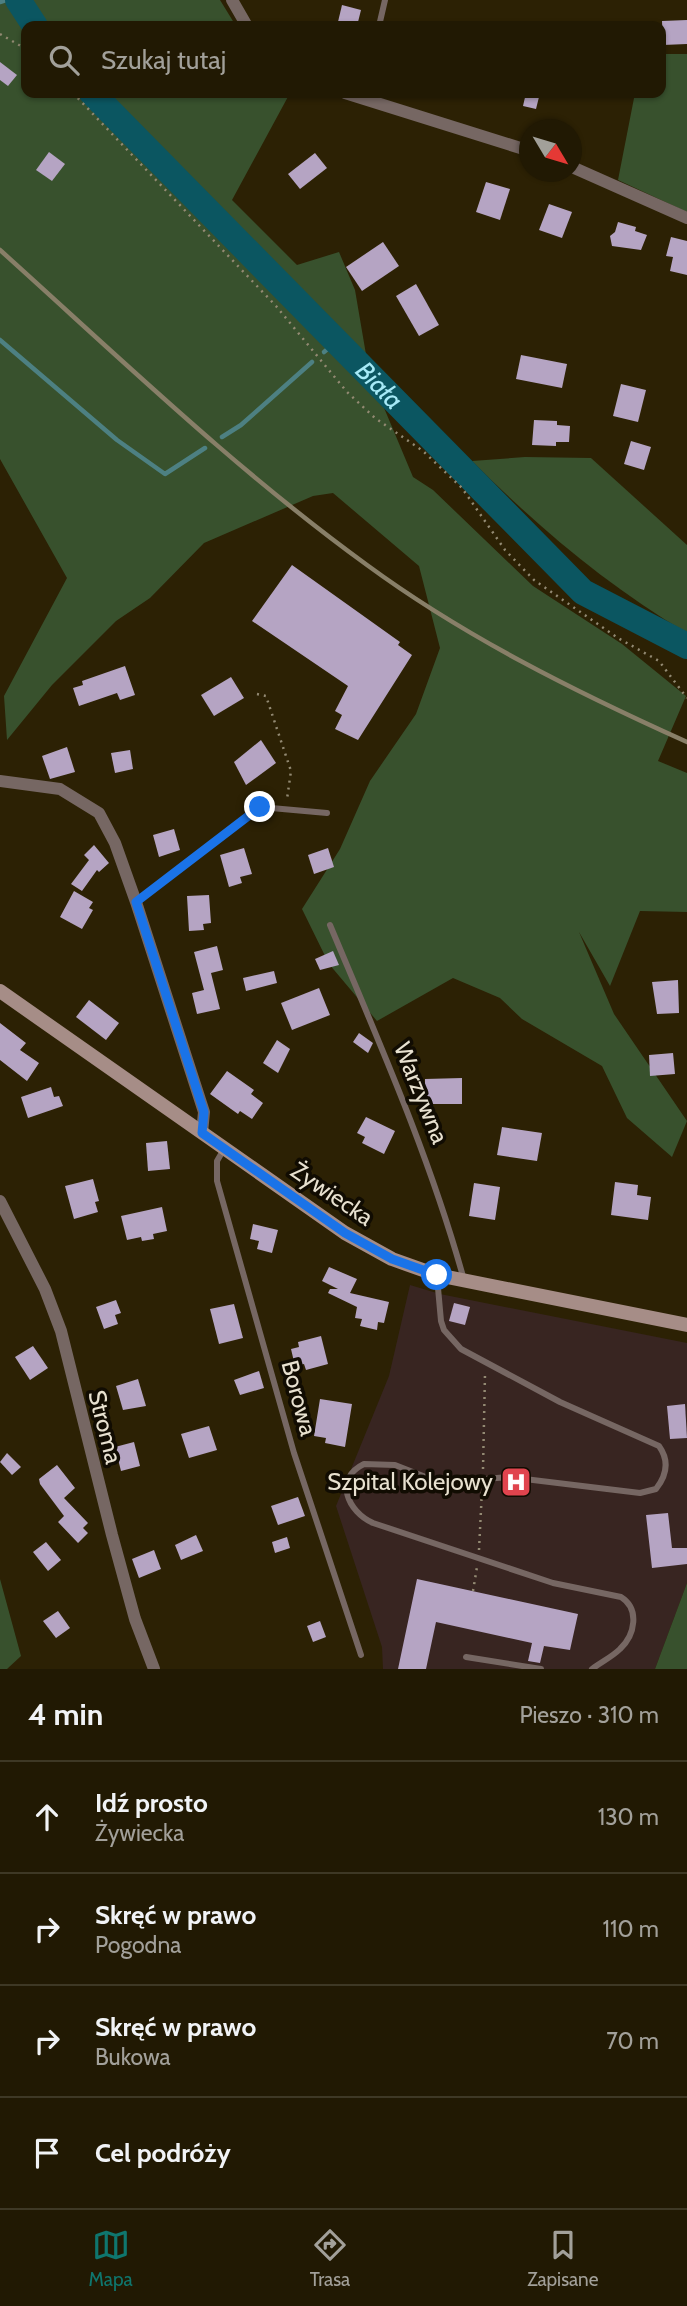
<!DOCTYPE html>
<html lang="pl">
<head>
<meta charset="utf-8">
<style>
	body { margin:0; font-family:Cabin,sans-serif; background:#29220d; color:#f1f3f6 }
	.compass { position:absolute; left:519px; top:119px; width:63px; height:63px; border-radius:50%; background:#211903; box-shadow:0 2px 5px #0004; rotate:128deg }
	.stop { position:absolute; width:21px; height:21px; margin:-16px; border:5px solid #1a73e8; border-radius:50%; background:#fff }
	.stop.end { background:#1a73e8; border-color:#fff; box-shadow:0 2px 7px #0008 }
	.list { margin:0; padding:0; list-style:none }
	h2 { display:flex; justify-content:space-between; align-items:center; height:91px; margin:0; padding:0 28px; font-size:30px }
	h2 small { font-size:23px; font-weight:400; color:#a2a09a }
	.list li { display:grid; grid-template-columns:46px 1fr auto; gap:21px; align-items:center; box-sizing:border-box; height:112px; padding:0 28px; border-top:2px solid #3e3825 }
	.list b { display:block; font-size:26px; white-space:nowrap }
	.list p { margin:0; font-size:23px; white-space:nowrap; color:#a2a09a }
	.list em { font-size:23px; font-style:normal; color:#a2a09a }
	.icon { flex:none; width:38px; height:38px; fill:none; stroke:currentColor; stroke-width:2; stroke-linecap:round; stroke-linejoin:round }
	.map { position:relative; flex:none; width:687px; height:1669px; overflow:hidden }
	.search { position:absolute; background:#211903; box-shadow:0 2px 5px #0004; left:21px; right:21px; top:21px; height:77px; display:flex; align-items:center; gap:18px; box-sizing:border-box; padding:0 24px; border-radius:14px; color:#a2a09a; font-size:26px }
	.sheet { height:539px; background:#211903 }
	nav { display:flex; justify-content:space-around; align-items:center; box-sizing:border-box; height:98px; border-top:2px solid #3e3825; background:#211903; font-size:19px; color:#a2a09a }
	nav a { display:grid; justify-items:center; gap:4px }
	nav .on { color:#0f766e }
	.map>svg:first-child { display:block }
	.medical { fill:#382521 }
	.green { fill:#38512d }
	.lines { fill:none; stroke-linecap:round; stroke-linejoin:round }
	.stream { stroke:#4d8082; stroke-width:4.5 }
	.river { stroke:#0b5661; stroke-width:26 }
	.building { fill:#b5a4c3 }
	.path { stroke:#938a73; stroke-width:2.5; stroke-dasharray:2 5; stroke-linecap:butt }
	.lane { stroke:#766763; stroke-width:6 }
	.street { stroke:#766763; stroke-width:12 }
	.secondary { stroke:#a68d87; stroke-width:14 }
	.rail { stroke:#887f68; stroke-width:4.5 }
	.route { stroke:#1a73e8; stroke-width:9 }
	.labels { text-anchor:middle; stroke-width:7; stroke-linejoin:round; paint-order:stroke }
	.street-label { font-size:24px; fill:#e8e1d0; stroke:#110c02 }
	.poi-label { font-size:24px; fill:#e8e1d0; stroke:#110c02; text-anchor:end }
	.water-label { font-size:26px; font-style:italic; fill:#a7eaf7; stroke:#110c02 }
</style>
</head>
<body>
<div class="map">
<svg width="687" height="1669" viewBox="0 0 687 1669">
	<rect width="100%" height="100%" fill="#2c2104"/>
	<polygon class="medical" points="410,1285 440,1294 687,1343 687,1583 655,1669 383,1669 382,1647 336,1506 389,1376"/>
	<g class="green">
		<polygon points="0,0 220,0 236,26 26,26 26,93 290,93 232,200 297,265 339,252 355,290 369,372 413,477 433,490 533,586 622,644 686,696 658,761 687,773 687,912 640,911 610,986 579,932 614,1014 687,1121 672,1157 627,1118 602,1066 522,1019 500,998 453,978 377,1021 329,964 302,909 340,849 370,781 416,714 440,648 419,566 333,493 313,496 204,543 150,598 116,621 52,685 7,740 4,696 67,578 0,459"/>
		<polygon points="661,54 687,54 687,212 618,180 635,93 661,93"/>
		<path d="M 525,457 L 591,458 L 687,545 L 687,633 C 606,585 538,527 472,461 Z"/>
		<polygon points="0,1579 21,1656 7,1669 0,1669"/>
		<polygon points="687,1583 687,1669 655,1669"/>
	</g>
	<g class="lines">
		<g class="stream">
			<polyline points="0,2 6,0"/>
			<polyline points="0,340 117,440 165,474 205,448"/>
			<polyline points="324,352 336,342"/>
			<polyline points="222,437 241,425 312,362"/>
		</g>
		<g class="river">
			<polyline points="18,0 35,26"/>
			<path id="s1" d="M 92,93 L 583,592 L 687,646"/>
		</g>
	</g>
	<g class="building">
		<polygon points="342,5 361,10 357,26 337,26"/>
		<polygon points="687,20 687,44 663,45 662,21"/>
		<polygon points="0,62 17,75 8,86 0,80"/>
		<polygon points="526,93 540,93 536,109 523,106"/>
		<polygon points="49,152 65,164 52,181 36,170"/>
		<polygon points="315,153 327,168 300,189 288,174"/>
		<polygon points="486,182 510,189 500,220 476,212"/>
		<polygon points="549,204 572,212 562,238 539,230"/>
		<polygon points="618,222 636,227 635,231 647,235 641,250 612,246 610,236 615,232"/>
		<polygon points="671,237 687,241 687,275 670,271 673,257 666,256"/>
		<polygon points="383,242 399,266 362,291 346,267"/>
		<polygon points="416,284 439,325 419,336 396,296"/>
		<polygon points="521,355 567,364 562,388 516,379"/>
		<polygon points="621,384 646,390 638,422 613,416"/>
		<polygon points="534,420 557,421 557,425 570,426 569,442 556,442 556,446 532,445"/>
		<polygon points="631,441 651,447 644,470 624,464"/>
		<polygon points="292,565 400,642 398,645 412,655 358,740 335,729 342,715 335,711 348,686 252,621"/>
		<polygon points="125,666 135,695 120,700 117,693 79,706 73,688 83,685 82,681"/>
		<polygon points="231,677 244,698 214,716 201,695"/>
		<polygon points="261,740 276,763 246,785 234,762"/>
		<polygon points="67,747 75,772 50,779 42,756"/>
		<polygon points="130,750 133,769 115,773 111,753"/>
		<polygon points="174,829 180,850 159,857 153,835"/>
		<polygon points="94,845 109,863 99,872 97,870 82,891 71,884 89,860 84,855"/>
		<polygon points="244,848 252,874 240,877 242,883 229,887 220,855"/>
		<polygon points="328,848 334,867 314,874 308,855"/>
		<polygon points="74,891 93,902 89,908 93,910 82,929 60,917"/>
		<polygon points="209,895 211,923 203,924 204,930 189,931 187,896"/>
		<polygon points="217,946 223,970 211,973 220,1009 197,1014 192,993 204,990 194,952"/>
		<polygon points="333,951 339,965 320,970 315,959"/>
		<polygon points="274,971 277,983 246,991 243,978"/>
		<polygon points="678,980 679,1013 657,1014 652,982"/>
		<polygon points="319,988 330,1015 292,1030 281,1003"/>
		<polygon points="89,1000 119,1023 106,1040 76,1017"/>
		<polygon points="0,1023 26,1043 20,1050 39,1063 27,1081 0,1060"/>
		<polygon points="359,1033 373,1043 368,1053 353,1042"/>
		<polygon points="277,1040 290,1049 278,1073 263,1063"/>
		<polygon points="673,1053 675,1074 650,1076 649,1055"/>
		<polygon points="227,1071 254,1090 251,1094 263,1103 252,1119 240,1111 238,1114 210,1094"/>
		<polygon points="462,1078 462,1104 425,1104 425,1079"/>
		<polygon points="51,1087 54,1097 59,1096 63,1106 28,1118 21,1097"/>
		<polygon points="366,1117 395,1131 384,1154 362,1143 365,1137 357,1133"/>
		<polygon points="502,1127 542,1133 537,1161 497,1155"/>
		<polygon points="167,1141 170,1169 148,1171 146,1143"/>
		<polygon points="93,1179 99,1201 95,1202 98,1212 74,1219 65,1186"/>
		<polygon points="615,1182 638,1185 637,1195 651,1197 648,1220 611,1215"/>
		<polygon points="474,1183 500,1187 495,1220 469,1216"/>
		<polygon points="162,1207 167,1231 153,1234 154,1239 142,1241 141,1237 127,1240 121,1216"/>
		<polygon points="253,1224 278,1230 272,1253 257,1249 259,1241 250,1239"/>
		<polygon points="329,1267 357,1279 350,1293 389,1302 384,1323 378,1322 377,1330 360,1326 362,1319 355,1318 357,1307 328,1293 330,1289 338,1289 322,1281"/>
		<polygon points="116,1300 121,1313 115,1315 118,1324 104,1329 96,1307"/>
		<polygon points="454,1303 470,1307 465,1325 449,1321"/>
		<polygon points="234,1304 243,1338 219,1344 210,1309"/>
		<polygon points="321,1336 328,1364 306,1370 304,1364 295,1366 291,1349 299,1347 298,1342"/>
		<polygon points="33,1346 48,1368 30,1380 15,1357"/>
		<polygon points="259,1371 264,1388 240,1395 234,1380"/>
		<polygon points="138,1379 146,1406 123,1410 116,1386"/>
		<polygon points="320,1399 352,1404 345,1447 325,1443 326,1438 314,1436"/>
		<polygon points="685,1404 687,1438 670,1439 667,1406"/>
		<polygon points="209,1426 217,1450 189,1458 181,1434"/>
		<polygon points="134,1442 140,1466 121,1471 115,1447"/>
		<polygon points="7,1453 21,1467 12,1475 0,1462"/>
		<polygon points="57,1465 75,1488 64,1498 88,1523 83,1528 88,1533 78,1543 58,1522 64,1516 40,1484 39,1479"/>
		<polygon points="298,1497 305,1516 278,1525 271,1506"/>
		<polygon points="668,1513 672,1548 687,1548 687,1564 652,1568 646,1515"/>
		<polygon points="196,1535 203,1551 181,1560 175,1545"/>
		<polygon points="287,1537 290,1548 275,1553 272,1542"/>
		<polygon points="46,1542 61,1560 48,1571 33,1552"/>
		<polygon points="154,1550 161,1569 139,1578 132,1559"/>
		<polygon points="417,1579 578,1614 570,1650 544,1646 540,1663 528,1661 532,1643 436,1622 426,1669 398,1669"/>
		<polygon points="58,1611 70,1628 56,1638 43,1621"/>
		<polygon points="320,1621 326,1637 313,1642 307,1626"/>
	</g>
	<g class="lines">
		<g class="path">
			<polyline points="0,34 26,49"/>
			<polyline points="73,93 276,306 347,392 375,418 423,451 462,488 505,550 534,580 618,638 659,661 687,698"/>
			<polyline points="257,694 266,696 291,771 287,799"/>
			<polyline points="483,1469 485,1374"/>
			<polyline points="479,1550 482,1490"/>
			<polyline points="473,1591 477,1567"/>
		</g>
		<g class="lane">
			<polyline points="379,26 385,0"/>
			<polyline points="136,902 260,807 327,813"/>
			<path d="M 330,925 C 379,1042 430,1157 464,1280"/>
			<polyline points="224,1149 217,1161 217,1181 294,1453 361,1655"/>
			<path d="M 437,1277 L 441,1321 L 444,1330 L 461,1349 L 560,1402 L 659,1446 C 669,1460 667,1475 656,1489 L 640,1493 L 508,1477 L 441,1483 L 395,1465 L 364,1464 C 333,1479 348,1512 373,1523 L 553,1583 L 621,1597 C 640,1609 635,1635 620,1649 C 612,1657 601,1662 592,1669"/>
			<polyline points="466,1657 541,1669"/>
		</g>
		<g class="street">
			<polyline points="232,0 247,26"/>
			<polyline points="345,93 530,151"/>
			<polyline points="572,167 687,218"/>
			<polyline points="0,781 60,789 99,813 115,843 136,902 204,1112 202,1133"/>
			<polyline points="0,1201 45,1289 61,1331 112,1535 135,1619 154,1669"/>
		</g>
		<polyline class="secondary" points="0,991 345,1233 392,1259 437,1275 687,1325"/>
		<path class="rail" d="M 0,250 C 120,358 236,470 367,565 C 465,637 576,692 687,742"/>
	</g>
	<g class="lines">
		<polyline class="route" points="260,807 136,902 204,1112 202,1133 345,1233 392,1259 437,1275"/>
	</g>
	<defs>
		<g id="hospital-square" transform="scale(1.575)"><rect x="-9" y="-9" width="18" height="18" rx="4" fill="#e0444e" stroke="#110c02"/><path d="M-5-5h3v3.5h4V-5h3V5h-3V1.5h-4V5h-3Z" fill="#fff"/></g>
	</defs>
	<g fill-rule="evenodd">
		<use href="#hospital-square" x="516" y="1482"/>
	</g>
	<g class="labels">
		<g class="street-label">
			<text transform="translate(421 1093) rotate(68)" y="8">Warzywna</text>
			<text transform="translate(332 1194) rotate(34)" y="8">Żywiecka</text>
			<text transform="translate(299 1398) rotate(75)" y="8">Borowa</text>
			<text transform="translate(105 1427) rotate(76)" y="8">Stroma</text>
		</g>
		<g class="poi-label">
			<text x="493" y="1490">Szpital Kolejowy</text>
		</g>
		<g class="water-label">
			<text dy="9" stroke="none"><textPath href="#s1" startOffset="410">Biała</textPath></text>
		</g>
	</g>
</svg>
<svg class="compass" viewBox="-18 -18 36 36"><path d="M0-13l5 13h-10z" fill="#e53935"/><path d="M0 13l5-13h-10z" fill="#a2a09a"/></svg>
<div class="stop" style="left:437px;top:1275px"></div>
<div class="stop end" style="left:260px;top:807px"></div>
<div class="search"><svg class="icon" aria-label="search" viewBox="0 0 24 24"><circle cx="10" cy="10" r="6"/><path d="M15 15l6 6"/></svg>Szukaj tutaj</div>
</div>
<section class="sheet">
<h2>4 min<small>Pieszo · 310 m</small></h2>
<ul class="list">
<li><svg class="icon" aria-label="ahead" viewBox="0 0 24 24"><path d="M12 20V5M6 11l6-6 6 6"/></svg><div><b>Idź prosto</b><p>Żywiecka</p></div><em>130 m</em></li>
<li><svg class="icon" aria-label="right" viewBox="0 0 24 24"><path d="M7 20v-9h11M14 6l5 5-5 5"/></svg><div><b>Skręć w prawo</b><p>Pogodna</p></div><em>110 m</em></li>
<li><svg class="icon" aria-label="right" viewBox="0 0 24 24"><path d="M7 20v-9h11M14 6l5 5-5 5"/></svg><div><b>Skręć w prawo</b><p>Bukowa</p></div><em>70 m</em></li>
<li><svg class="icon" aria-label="arrive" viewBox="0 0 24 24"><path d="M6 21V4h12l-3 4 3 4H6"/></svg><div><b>Cel podróży</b></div></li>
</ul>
</section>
<nav>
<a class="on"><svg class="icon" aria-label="map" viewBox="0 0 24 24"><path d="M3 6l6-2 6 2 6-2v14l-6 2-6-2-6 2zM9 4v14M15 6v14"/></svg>Mapa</a>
<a><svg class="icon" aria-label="directions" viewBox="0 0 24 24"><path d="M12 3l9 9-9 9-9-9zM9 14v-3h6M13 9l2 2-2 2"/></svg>Trasa</a>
<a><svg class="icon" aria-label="saved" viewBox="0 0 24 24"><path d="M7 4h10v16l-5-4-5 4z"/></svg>Zapisane</a>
</nav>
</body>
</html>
